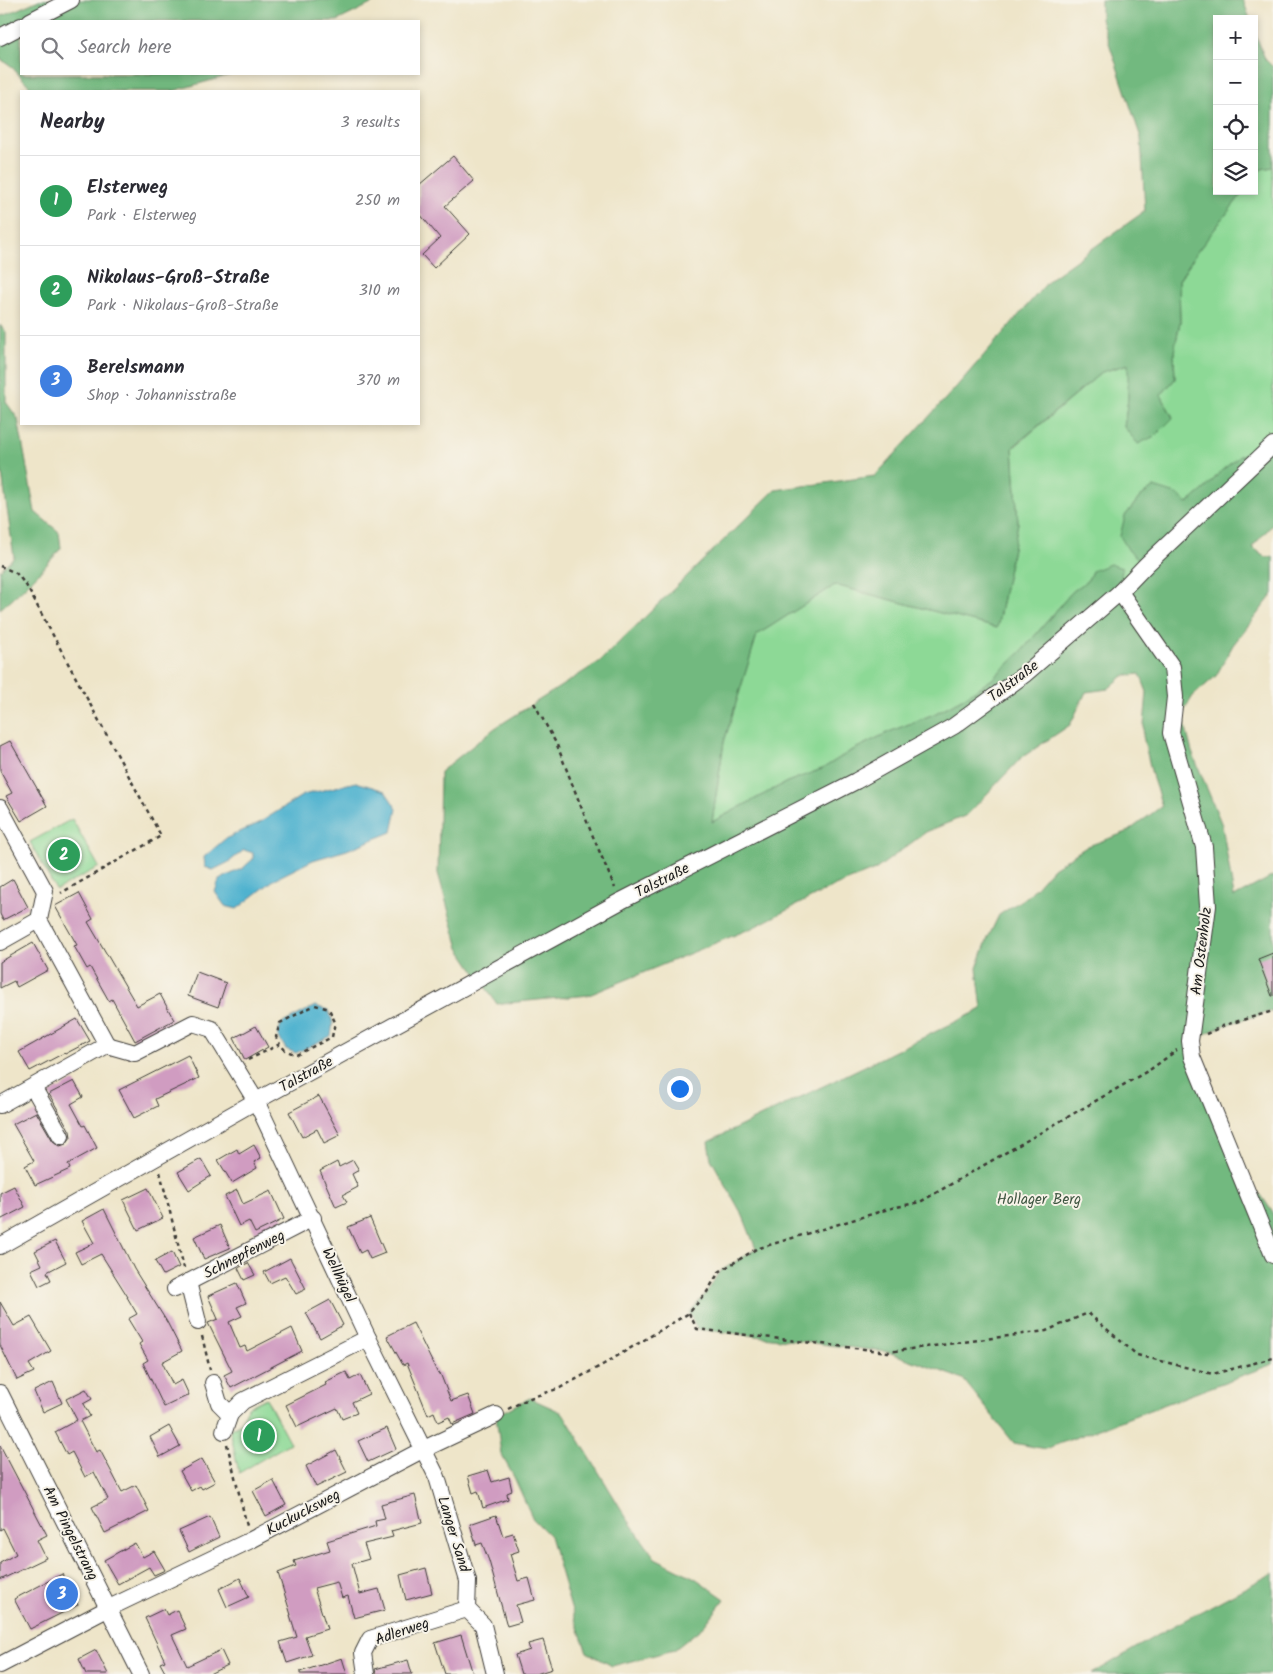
<!DOCTYPE html>
<html lang="en">
<head>
<meta charset="utf-8">
<style>
	body { margin:0; font-family:Kalam,sans-serif; background:#f7f7f7; color:#2b2b33 }
	.controls { position:absolute; right:15px; top:15px; display:grid; overflow:hidden; border-radius:0px; box-shadow:0 2px 8px #0003 }
	.controls button { width:45px; height:45px; display:grid; place-items:center; padding:0; border:0; border-bottom:1px solid #e1e1e2; background:#fff; color:#2b2b33; font:25px sans-serif }
	.you { position:absolute; left:679px; top:1088px; width:18px; height:18px; margin:-12px; border:4px solid #fff; border-radius:50%; background:#1a73e8; box-shadow:0 0 0 8px #1a73e833 }
	.badge { display:grid; place-items:center; width:32px; height:32px; border-radius:50%; background:#d1495b; color:#fff; font-size:16px; font-weight:700 }
	.pin { position:absolute; translate:-50% -50%; border:2px solid #fff; box-shadow:0 1px 5px #0006 }
	.list { margin:0; padding:0; list-style:none }
	h2 { display:flex; justify-content:space-between; align-items:center; height:65px; margin:0; padding:0 20px; font-size:21px }
	h2 small { font-size:16px; font-weight:400; color:#7c7c81 }
	.list li { display:grid; grid-template-columns:32px 1fr auto; gap:15px; align-items:center; box-sizing:border-box; height:90px; padding:0 20px; border-top:1px solid #e1e1e2 }
	.list b { display:block; font-size:19px; white-space:nowrap }
	.list p { margin:0; font-size:16px; white-space:nowrap; color:#7c7c81 }
	.list em { font-size:16px; font-style:normal; color:#7c7c81 }
	.icon { flex:none; width:28px; height:28px; fill:none; stroke:currentColor; stroke-width:2; stroke-linecap:round; stroke-linejoin:round }
	.map { position:relative; flex:none; width:1273px; height:1674px; overflow:hidden }
	.search { position:absolute; background:#fff; box-shadow:0 2px 8px #0003; left:20px; top:20px; width:400px; height:55px; display:flex; align-items:center; gap:12px; box-sizing:border-box; padding:0 18px; border-radius:0px; color:#7c7c81; font-size:19px }
	.panel { position:absolute; background:#fff; box-shadow:0 2px 8px #0003; left:20px; top:90px; width:400px; height:335px; border-radius:0px }
	.map>svg:first-child { display:block }
	.green { fill:#8dd996; stroke:#547a59 }
	.forest { fill:#72b97f; stroke:#476a4e }
	.water { fill:#50b2cf; stroke:#366776 }
	.building { fill:#d09cc1 }
	.lines { fill:none; stroke-linecap:round; stroke-linejoin:round }
	.minor-casing { stroke:#3c3a36; stroke-width:18 }
	.path { stroke:#3c3a36; stroke-width:2.5; stroke-dasharray:4 4; stroke-linecap:butt }
	.minor { stroke:#fff; stroke-width:16 }
	.labels { text-anchor:middle; stroke-width:4; stroke-linejoin:round; paint-order:stroke }
	.street-label { font-size:15px; fill:#1c1c1c; stroke:#f7f3e8 }
	.park-label { font-size:15px; fill:#3e5541; stroke:#f7f3e8 }
</style>
</head>
<body>
<div class="map">
<svg width="1273" height="1674" viewBox="0 0 1273 1674">
	<rect width="100%" height="100%" fill="#f7f3e8"/>
	<filter id="ink" filterUnits="userSpaceOnUse"><feTurbulence type="fractalNoise" baseFrequency=".02" numOctaves="2"/><feDisplacementMap in="SourceGraphic" scale="10" xChannelSelector="R" yChannelSelector="G"/><feConvolveMatrix kernelMatrix="1 2 1 2 8 2 1 2 1" color-interpolation-filters="sRGB"/></filter>
	<filter id="wash" filterUnits="userSpaceOnUse"><feTurbulence type="fractalNoise" baseFrequency=".0096" numOctaves="4" result="noise"/><feDisplacementMap in="SourceGraphic" scale="20" xChannelSelector="R" yChannelSelector="G"/><feGaussianBlur stdDeviation="1.12" result="paint"/><feColorMatrix in="noise" values="0 0 0 0 0 0 0 0 0 0 0 0 0 0 0 0 0 1.4 0 .05"/><feComposite in="paint" operator="in"/></filter>
	<g filter="url(#wash)">
		<rect width="100%" height="100%" fill="#eee5c9"/>
		<g class="green">
			<polygon points="1273,167 1273,444 1221,471 1208,486 1186,505 1154,487 1140,497 1125,516 1146,565 1120,592 1092,571 1088,580 1072,592 1021,652 991,680 960,700 934,714 889,732 849,752 822,769 787,782 712,822 724,742 757,635 835,585 997,628 1018,523 1013,448 1102,372 1129,364 1128,398 1124,427 1173,417 1161,395 1175,379 1174,352 1180,322 1179,280 1197,252 1244,191 1254,191 1254,178 1261,169"/>
			<polygon points="72,819 99,867 56,890 30,842"/>
			<polygon points="266,1398 290,1443 239,1473 230,1430 241,1423 248,1407"/>
		</g>
		<g class="forest">
			<polygon points="39,0 379,0 337,21 21,21 21,74 234,74 173,91 34,91 10,65 0,59 0,17"/>
			<polygon points="1101,0 1243,0 1250,19 1217,19 1217,191 1244,191 1197,252 1179,280 1180,322 1174,352 1175,379 1161,395 1173,418 1155,436 1138,444 1124,427 1128,398 1128,364 1102,372 1013,447 1018,523 997,628 835,585 757,635 724,742 712,822 787,782 822,769 849,752 889,732 934,714 960,700 991,680 1021,652 1072,592 1088,580 1092,571 1110,564 1122,568 1120,591 1146,565 1129,551 1120,536 1125,516 1140,497 1154,487 1179,495 1187,504 1208,486 1221,471 1241,455 1273,444 1273,524 1252,547 1266,557 1273,557 1273,594 1233,645 1216,676 1193,696 1182,714 1192,752 1222,825 1234,897 1273,876 1273,1011 1225,1025 1190,1041 1243,1181 1261,1195 1273,1213 1273,1364 1045,1449 1014,1443 963,1379 888,1352 697,1329 689,1313 707,1292 719,1272 756,1249 743,1216 711,1159 708,1142 982,1009 977,968 988,938 999,915 1029,895 1053,868 1088,846 1127,832 1162,806 1153,779 1143,736 1147,692 1140,674 1123,676 1108,689 1086,692 1070,725 1021,758 967,815 926,832 875,870 830,888 752,928 589,995 497,1004 459,948 438,873 440,772 495,728 599,662 775,490 875,476 957,386 1051,278 1145,211 1141,138 1101,19"/>
			<polygon points="1254,30 1265,59 1273,67 1273,167 1261,169 1254,178"/>
			<path d="M 0,325 L 6,332 L 6,402 L 18,419 L 35,512 L 59,532 L 61,548 C 43,570 22,591 0,609 L 0,570 L 14,557 L 0,460 Z"/>
			<polygon points="530,1398 563,1413 626,1517 655,1558 695,1578 725,1599 704,1626 674,1650 612,1666 587,1652 571,1608 550,1536 533,1519 514,1477 501,1454 496,1415"/>
			<polygon points="1273,1573 1273,1674 1092,1674 1164,1631"/>
		</g>
		<g class="water">
			<polygon points="356,782 385,791 397,809 392,832 347,850 313,860 275,879 237,909 225,906 215,892 219,880 243,868 253,859 253,853 244,850 229,862 213,870 205,867 204,857 225,839 259,823 303,795"/>
			<polygon points="315,1006 328,1010 333,1022 331,1036 296,1053 286,1049 278,1036 281,1024"/>
		</g>
		<g id="blocks">
			<g class="building">
				<polygon points="453,156 474,181 445,206 470,234 434,268 422,255 440,238 419,213 419,185"/>
				<polygon points="10,741 47,806 21,821 6,796 12,793 0,771 0,746"/>
				<polygon points="13,879 28,907 3,920 0,914 0,887"/>
				<polygon points="79,893 93,919 88,922 137,1006 160,994 174,1020 135,1041 112,999 109,1001 90,967 87,969 74,946 77,945 55,906"/>
				<polygon points="33,943 48,970 17,987 14,981 0,988 0,962"/>
				<polygon points="1273,953 1273,996 1272,996 1258,959"/>
				<polygon points="197,972 226,983 218,1007 188,996"/>
				<polygon points="77,1019 90,1041 65,1054 64,1053 30,1071 19,1052"/>
				<polygon points="256,1026 268,1047 245,1060 234,1038"/>
				<polygon points="188,1055 199,1078 155,1099 158,1106 134,1118 119,1090"/>
				<polygon points="74,1081 83,1097 71,1104 83,1126 85,1125 97,1148 68,1164 70,1169 35,1185 25,1166 34,1161 13,1124 36,1112 53,1141 60,1146 66,1144 71,1137 70,1131 49,1094"/>
				<polygon points="319,1096 340,1135 324,1143 317,1129 302,1137 289,1112"/>
				<polygon points="254,1145 261,1158 254,1162 257,1168 232,1183 218,1160 237,1149 239,1154"/>
				<polygon points="201,1159 211,1176 189,1190 178,1172"/>
				<polygon points="353,1160 359,1170 352,1174 358,1187 343,1195 347,1202 336,1207 320,1171 337,1162 339,1167"/>
				<polygon points="14,1186 25,1207 0,1220 0,1193"/>
				<polygon points="148,1188 163,1218 138,1230 123,1200"/>
				<polygon points="237,1190 243,1204 271,1191 284,1219 255,1233 249,1221 239,1226 225,1196"/>
				<polygon points="104,1209 134,1269 167,1322 182,1351 162,1362 173,1385 182,1380 189,1395 164,1407 143,1363 148,1360 139,1344 142,1342 128,1319 137,1314 127,1297 128,1297 101,1254 81,1264 75,1252 94,1243 82,1221"/>
				<polygon points="370,1218 385,1253 370,1259 366,1250 360,1253 348,1227"/>
				<polygon points="220,1225 230,1248 204,1259 194,1237"/>
				<polygon points="55,1241 66,1262 47,1272 51,1280 39,1286 31,1270 42,1265 35,1251"/>
				<polygon points="172,1252 179,1267 163,1275 155,1261"/>
				<polygon points="290,1258 306,1289 296,1294 285,1276 270,1283 264,1272"/>
				<polygon points="248,1263 255,1275 244,1280 238,1268"/>
				<polygon points="237,1283 246,1303 237,1307 242,1316 229,1322 240,1348 245,1346 247,1351 292,1328 302,1351 231,1388 224,1375 232,1371 208,1323 218,1319 208,1296"/>
				<polygon points="330,1300 343,1325 320,1338 306,1313"/>
				<polygon points="0,1302 14,1326 31,1317 51,1351 29,1364 34,1372 17,1380 0,1345"/>
				<polygon points="413,1323 438,1374 440,1373 451,1401 468,1395 475,1414 452,1424 449,1417 438,1422 434,1412 428,1415 407,1363 403,1365 387,1336"/>
				<polygon points="346,1372 350,1380 360,1375 369,1394 352,1402 357,1413 342,1419 337,1408 297,1427 286,1405 326,1385 325,1382"/>
				<polygon points="53,1382 62,1403 43,1412 34,1391"/>
				<polygon points="86,1389 92,1399 83,1404 90,1416 80,1421 96,1452 100,1450 122,1492 136,1485 149,1511 105,1533 92,1507 108,1499 94,1472 85,1477 72,1452 67,1455 55,1432 77,1420 66,1399"/>
				<polygon points="169,1426 180,1446 160,1457 150,1437"/>
				<polygon points="387,1428 396,1449 368,1462 358,1441"/>
				<polygon points="0,1445 47,1535 37,1540 46,1558 0,1580 0,1563 16,1554 3,1528 0,1530"/>
				<polygon points="336,1450 347,1472 316,1487 306,1466"/>
				<polygon points="202,1459 215,1482 202,1489 200,1486 191,1491 180,1471"/>
				<polygon points="488,1470 492,1482 509,1477 512,1491 507,1493 508,1499 483,1508 478,1491 473,1493 468,1476"/>
				<polygon points="273,1480 286,1505 266,1516 253,1491"/>
				<polygon points="415,1495 422,1523 391,1531 393,1537 364,1544 369,1559 352,1564 360,1594 379,1589 385,1610 354,1618 348,1596 342,1598 337,1582 314,1588 327,1629 305,1636 312,1655 287,1663 280,1642 297,1637 290,1615 291,1615 278,1573 296,1566 294,1561 330,1550 327,1541 376,1526 375,1521 385,1519 381,1504"/>
				<polygon points="496,1515 503,1536 513,1533 519,1551 510,1554 518,1581 529,1578 535,1600 516,1605 521,1622 507,1626 489,1561 482,1543 476,1545 470,1524"/>
				<polygon points="210,1517 219,1537 189,1552 179,1531"/>
				<polygon points="135,1543 143,1557 154,1551 165,1570 154,1575 149,1567 118,1584 104,1560"/>
				<polygon points="426,1568 432,1593 406,1600 400,1575"/>
				<polygon points="62,1574 78,1605 30,1629 14,1599"/>
				<polygon points="240,1578 249,1597 227,1607 219,1589"/>
				<polygon points="164,1609 167,1615 177,1610 186,1629 172,1635 187,1666 221,1650 228,1665 209,1674 166,1674 160,1663 165,1661 145,1618"/>
				<polygon points="461,1635 473,1674 445,1674 435,1643"/>
				<polygon points="543,1640 552,1669 536,1674 521,1674 515,1655 530,1650 528,1644"/>
				<polygon points="96,1650 108,1674 86,1674 79,1659"/>
				<polygon points="342,1658 347,1674 300,1674 300,1672"/>
				<polygon points="408,1660 412,1674 376,1674 375,1669"/>
			</g>
		</g>
	</g>
	<g filter="url(#ink)">
		<use href="#blocks" fill-opacity="0" stroke="#3c3a36" stroke-width="1"/>
		<g class="lines">
			<g class="minor-casing">
				<g id="minor">
					<polyline points="30,21 71,0"/>
					<polyline points="0,37 21,26"/>
					<polyline points="1120,592 1172,667 1175,697 1171,733 1204,847 1208,906 1190,1041 1192,1057 1273,1255"/>
					<polyline points="0,808 45,891 39,920 107,1045 135,1053 193,1023 212,1029 256,1101 368,1338 437,1477 468,1581 467,1609 483,1625 495,1674"/>
					<polyline points="0,942 39,920"/>
					<polyline points="33,1087 61,1136"/>
					<polyline points="0,1105 107,1045"/>
					<polyline points="0,1246 256,1101 621,901 856,781 954,726 1025,674 1120,592 1146,565 1273,445"/>
					<polyline points="188,1282 198,1322"/>
					<polyline points="175,1289 313,1218"/>
					<polyline points="213,1383 219,1403 230,1414 224,1431"/>
					<polyline points="0,1393 141,1674"/>
					<polyline points="230,1414 243,1401 368,1338"/>
					<polyline points="0,1665 109,1608 251,1540 424,1449 496,1415"/>
					<polyline points="366,1674 363,1653 370,1639 467,1609"/>
				</g>
			</g>
			<g class="path">
				<polyline points="0,566 16,573 26,585 161,836 61,893"/>
				<polyline points="534,703 557,745 589,827 615,888"/>
				<polyline points="1206,1034 1225,1025 1273,1011"/>
				<polyline points="248,1060 280,1044 285,1050 296,1055 332,1037 335,1022 329,1009 315,1005 280,1023 276,1037 280,1044"/>
				<polyline points="160,1172 184,1268"/>
				<polyline points="689,1313 697,1329 888,1352 1046,1331 1088,1313 1137,1355 1213,1374 1273,1358"/>
				<polyline points="202,1336 210,1370"/>
				<polyline points="508,1409 530,1398 560,1388 604,1364 689,1313 707,1292 719,1272 756,1249 892,1208 920,1202 1151,1069 1177,1050"/>
				<polyline points="227,1444 247,1526"/>
			</g>
			<use href="#minor" class="minor"/>
		</g>
	</g>
	<g class="labels">
		<g class="street-label">
			<text transform="translate(1013 681) rotate(-37)" y="5">Talstraße</text>
			<text transform="translate(662 880) rotate(-27)" y="5">Talstraße</text>
			<text transform="translate(1201 951) rotate(-83)" y="5">Am Ostenholz</text>
			<text transform="translate(306 1074) rotate(-29)" y="5">Talstraße</text>
			<text transform="translate(244 1254) rotate(-27)" y="5">Schnepfenweg</text>
			<text transform="translate(339 1275) rotate(65)" y="5">Wellhügel</text>
			<text transform="translate(303 1512) rotate(-28)" y="5">Kuckucksweg</text>
			<text transform="translate(71 1533) rotate(63)" y="5">Am Pingelstrang</text>
			<text transform="translate(454 1534) rotate(73)" y="5">Langer Sand</text>
			<text transform="translate(402 1631) rotate(-19)" y="5">Adlerweg</text>
		</g>
		<g class="park-label">
			<text x="1039" y="1204">Hollager Berg</text>
		</g>
	</g>
</svg>
<div class="controls">
<button>+</button>
<button>−</button>
<button><svg class="icon" aria-label="locate" viewBox="0 0 24 24"><circle cx="12" cy="12" r="6"/><path d="M12 2v4M12 18v4M2 12h4M18 12h4"/></svg></button>
<button><svg class="icon" aria-label="layers" viewBox="0 0 24 24"><path d="M12 4l9 5-9 5-9-5zM3 14l9 5 9-5"/></svg></button>
</div>
<div class="you"></div>
<div class="pin badge" style="left:259px;top:1436px;background:#2e9e5b">1</div>
<div class="pin badge" style="left:64px;top:855px;background:#2e9e5b">2</div>
<div class="pin badge" style="left:62px;top:1594px;background:#3f7fe0">3</div>
<div class="search"><svg class="icon" aria-label="search" viewBox="0 0 24 24"><circle cx="10" cy="10" r="6"/><path d="M15 15l6 6"/></svg>Search here</div>
<section class="panel">
<h2>Nearby<small>3 results</small></h2>
<ul class="list">
<li><span class="badge" style="background:#2e9e5b">1</span><div><b>Elsterweg</b><p>Park · Elsterweg</p></div><em>250 m</em></li>
<li><span class="badge" style="background:#2e9e5b">2</span><div><b>Nikolaus-Groß-Straße</b><p>Park · Nikolaus-Groß-Straße</p></div><em>310 m</em></li>
<li><span class="badge" style="background:#3f7fe0">3</span><div><b>Berelsmann</b><p>Shop · Johannisstraße</p></div><em>370 m</em></li>
</ul>
</section>
</div>
</body>
</html>
